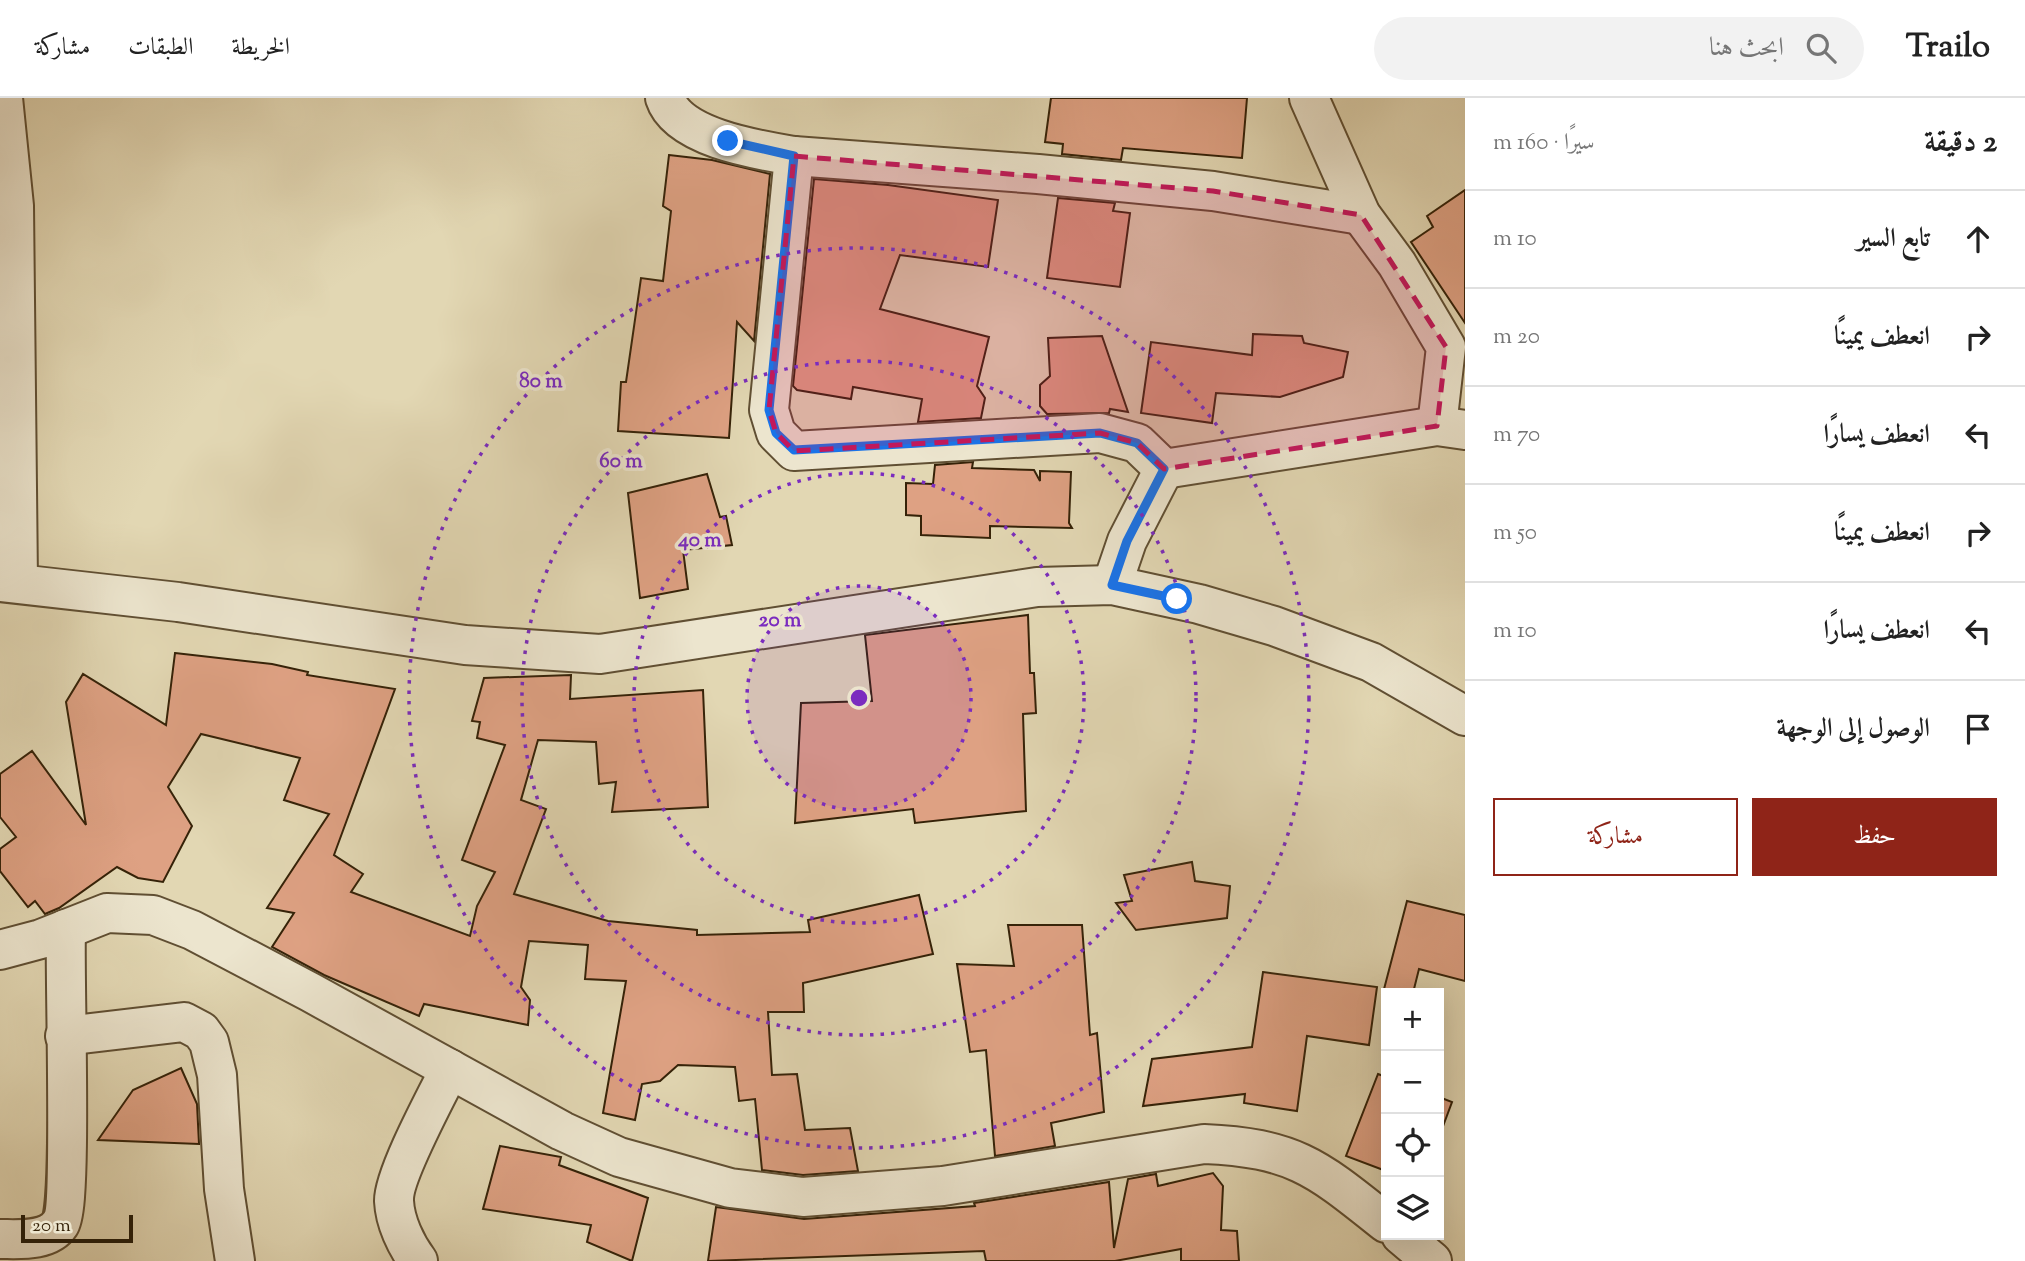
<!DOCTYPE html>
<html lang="ar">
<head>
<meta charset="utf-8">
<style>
	body { margin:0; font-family:"Sorts Mill Goudy",Amiri,serif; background:#f2f2f2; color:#222; direction:rtl }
	.controls { position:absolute; right:21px; bottom:21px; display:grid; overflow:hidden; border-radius:0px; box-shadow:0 7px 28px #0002 }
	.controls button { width:63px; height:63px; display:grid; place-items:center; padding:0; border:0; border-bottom:2px solid #e0e0e0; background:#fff; color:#222; font:35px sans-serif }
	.scale { position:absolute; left:21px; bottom:18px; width:112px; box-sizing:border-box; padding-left:7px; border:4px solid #352208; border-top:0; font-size:19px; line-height:24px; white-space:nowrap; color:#352208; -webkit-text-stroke:5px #ece5ce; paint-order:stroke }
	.stop { position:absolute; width:21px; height:21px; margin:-16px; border:5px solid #1a73e8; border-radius:50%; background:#fff }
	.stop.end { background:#1a73e8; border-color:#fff; box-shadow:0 2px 7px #0008 }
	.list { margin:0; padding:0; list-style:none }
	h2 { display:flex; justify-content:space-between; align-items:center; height:91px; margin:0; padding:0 28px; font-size:30px }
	h2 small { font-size:23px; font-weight:400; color:#767676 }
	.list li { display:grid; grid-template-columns:46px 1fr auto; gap:21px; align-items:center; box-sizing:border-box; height:98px; padding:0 28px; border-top:2px solid #e0e0e0 }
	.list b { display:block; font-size:26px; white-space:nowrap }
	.list em { font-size:23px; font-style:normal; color:#767676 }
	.actions { display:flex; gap:14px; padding:21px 28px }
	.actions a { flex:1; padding:16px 0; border:2px solid #8f2418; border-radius:0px; text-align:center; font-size:24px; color:#8f2418 }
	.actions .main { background:#8f2418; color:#fff }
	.icon { flex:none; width:38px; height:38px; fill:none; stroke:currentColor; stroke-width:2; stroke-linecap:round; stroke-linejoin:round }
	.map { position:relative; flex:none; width:1465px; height:1163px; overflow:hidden; direction:ltr }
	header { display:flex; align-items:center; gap:42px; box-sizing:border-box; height:98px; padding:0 35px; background:#fff; border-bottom:2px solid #e0e0e0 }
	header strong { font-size:33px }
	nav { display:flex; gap:38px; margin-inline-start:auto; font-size:24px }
	.search { width:490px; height:63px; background:#f2f2f2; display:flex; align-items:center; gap:18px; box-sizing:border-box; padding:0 24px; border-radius:38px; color:#767676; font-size:26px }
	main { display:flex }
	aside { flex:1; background:#fff }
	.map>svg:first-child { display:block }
	.building { fill:#dea183; stroke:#352208; stroke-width:2 }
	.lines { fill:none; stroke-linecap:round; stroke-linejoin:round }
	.minor-casing { stroke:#604f33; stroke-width:42 }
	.minor { stroke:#ece5ce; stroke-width:38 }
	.route { stroke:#1a73e8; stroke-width:9 }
	.marked { fill:#c2185b; fill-opacity:0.2; stroke:#c2185b; stroke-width:5; stroke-dasharray:14 9; stroke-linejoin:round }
	.ring { fill:none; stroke:#7b2cbf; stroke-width:3.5; stroke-dasharray:3.5 7 }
	.centre { fill:#7b2cbf; stroke:#ece5ce; stroke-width:3.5 }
	.ring-label { font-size:21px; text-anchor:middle; font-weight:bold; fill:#7b2cbf; stroke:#ece5ce; stroke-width:7; stroke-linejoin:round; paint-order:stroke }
</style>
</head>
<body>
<header>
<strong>Trailo</strong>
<div class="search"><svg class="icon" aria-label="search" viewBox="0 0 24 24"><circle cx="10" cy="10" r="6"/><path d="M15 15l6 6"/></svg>ابحث هنا</div>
<nav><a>الخريطة</a><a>الطبقات</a><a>مشاركة</a></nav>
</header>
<main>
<aside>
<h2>2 دقيقة<small>سيرًا · 160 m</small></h2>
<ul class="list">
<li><svg class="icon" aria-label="ahead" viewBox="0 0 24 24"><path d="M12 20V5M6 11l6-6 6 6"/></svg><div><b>تابع السير</b></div><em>10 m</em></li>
<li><svg class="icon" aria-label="right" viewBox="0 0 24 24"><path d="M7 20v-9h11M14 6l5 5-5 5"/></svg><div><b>انعطف يمينًا</b></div><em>20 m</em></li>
<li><svg class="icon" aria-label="left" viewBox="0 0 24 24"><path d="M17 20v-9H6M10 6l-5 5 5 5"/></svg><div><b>انعطف يسارًا</b></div><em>70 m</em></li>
<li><svg class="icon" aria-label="right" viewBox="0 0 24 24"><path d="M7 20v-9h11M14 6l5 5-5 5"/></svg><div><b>انعطف يمينًا</b></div><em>50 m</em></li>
<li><svg class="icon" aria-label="left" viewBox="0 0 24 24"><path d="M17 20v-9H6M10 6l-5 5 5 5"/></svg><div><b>انعطف يسارًا</b></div><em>10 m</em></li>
<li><svg class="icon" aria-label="arrive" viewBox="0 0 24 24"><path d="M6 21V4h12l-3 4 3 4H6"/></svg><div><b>الوصول إلى الوجهة</b></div></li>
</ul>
<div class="actions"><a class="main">حفظ</a><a>مشاركة</a></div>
</aside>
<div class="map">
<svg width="1465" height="1163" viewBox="0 0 1465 1163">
	<rect width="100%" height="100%" fill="#e2d7b3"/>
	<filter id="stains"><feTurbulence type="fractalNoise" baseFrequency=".00286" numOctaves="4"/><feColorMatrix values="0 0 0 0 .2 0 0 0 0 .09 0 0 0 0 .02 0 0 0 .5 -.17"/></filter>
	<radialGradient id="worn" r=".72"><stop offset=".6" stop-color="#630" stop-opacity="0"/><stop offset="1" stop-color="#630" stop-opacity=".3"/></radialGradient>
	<g class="building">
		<polygon points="1051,0 1247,0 1242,60 1123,50 1121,62 1062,56 1063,46 1045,44"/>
		<polygon points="669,57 712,62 770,76 754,243 737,224 729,340 618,333 621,284 626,284 641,180 663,183 671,113 663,108"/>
		<polygon points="814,81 888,87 998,102 988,169 900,157 880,211 989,239 977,288 985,300 981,320 918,324 922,301 853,289 851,301 797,292 793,288"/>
		<polygon points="1465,92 1465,225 1411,144 1433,129 1427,118"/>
		<polygon points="1058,100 1115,105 1113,113 1130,115 1120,189 1047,180"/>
		<polygon points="1253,236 1302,238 1304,245 1348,254 1343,279 1280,299 1216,295 1212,325 1141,315 1151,244 1252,257"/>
		<polygon points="1102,238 1128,314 1110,311 1109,315 1047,316 1040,308 1040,287 1050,278 1048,240"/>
		<polygon points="973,364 972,370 1034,372 1040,383 1040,373 1071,374 1069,425 1072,430 990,428 990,440 921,437 921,418 906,417 906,385 933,386 935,367"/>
		<polygon points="707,376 720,419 726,418 732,447 683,452 688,491 640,500 628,395"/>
		<polygon points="1028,517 1030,575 1034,575 1036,615 1023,616 1026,713 915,725 913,711 795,725 801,605 872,603 865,537"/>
		<polygon points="175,555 272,566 308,574 307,577 395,591 334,757 363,776 351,794 470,838 477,808 495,774 462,762 505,647 477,640 480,624 472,623 484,580 571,577 570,601 703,592 708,709 612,714 616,684 599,686 596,644 538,642 521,702 546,711 514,796 608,823 697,832 697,837 810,834 808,822 919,797 933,856 803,885 804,914 768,914 772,977 797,976 805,1032 850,1030 858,1073 803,1077 762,1072 755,1001 739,1003 735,969 678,967 660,983 642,986 635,1022 603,1015 626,883 585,881 588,847 529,843 521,889 530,902 528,927 424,906 419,918 324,877 272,849 294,815 267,810 329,716 284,702 300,660 201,636 168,689 192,728 163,784 138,780 117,769 59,810 45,816 35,803 28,809 0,773 0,751 16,739 0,719 0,676 32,653 86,727 66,604 83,576 166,627"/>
		<polygon points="1192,764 1195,783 1230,788 1227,820 1136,832 1116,805 1132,803 1124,777"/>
		<polygon points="1407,803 1465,817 1465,883 1419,871 1413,895 1383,895"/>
		<polygon points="1008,827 1082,827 1090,937 1097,935 1104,1014 1051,1025 1055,1048 995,1058 986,952 970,954 957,866 1014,868"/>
		<polygon points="1263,874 1377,889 1369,947 1307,938 1297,1013 1244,1005 1245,996 1143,1008 1152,961 1252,949"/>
		<polygon points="181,970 197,1006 199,1046 98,1042 133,992"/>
		<polygon points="1378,976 1386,979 1386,1073 1346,1058"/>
		<polygon points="1439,999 1452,1004 1439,1039"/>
		<polygon points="500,1048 561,1059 559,1067 648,1100 632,1163 587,1144 591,1127 483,1111"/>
		<polygon points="1213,1075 1223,1088 1221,1132 1237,1133 1239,1163 1181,1163 1181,1151 1115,1163 986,1163 984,1153 708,1163 716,1109 804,1121 975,1108 974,1105 1109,1084 1114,1150 1128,1081 1156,1076 1158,1088"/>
	</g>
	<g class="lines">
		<g class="minor-casing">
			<g id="minor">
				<polyline points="3,0 14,108 18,484"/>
				<path d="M 665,0 C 678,40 758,52 794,58 L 769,312 L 776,335 L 794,353 L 1100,335 L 1137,345 L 1164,371"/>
				<polyline points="1309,0 1361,117 1397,166 1446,249 1437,328"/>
				<polyline points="794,58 1038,76 1213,93 1361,117"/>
				<polyline points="1164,371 1437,328 1465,332"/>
				<polyline points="0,484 178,504 465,547 600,556 1037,489 1112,487 1199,506 1274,528 1371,564 1465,618"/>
				<polyline points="1112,487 1127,443 1164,371"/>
				<path d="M 0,852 L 41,841 L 107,815 L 153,817 L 192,832 L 310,894 L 562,1033 L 619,1059 L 730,1090 L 803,1099 L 943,1088 L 1204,1046 C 1295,1050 1317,1070 1386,1125"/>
				<polyline points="65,938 184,924 201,933 209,944 217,977 224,1091 235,1163"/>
				<polyline points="1401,1137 1432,1163"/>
				<path d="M 0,1141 C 19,1141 48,1144 60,1126 C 73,1109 64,872 66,831"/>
				<path d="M 418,1163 C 406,1147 395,1124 394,1103 C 393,1078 437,997 450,971"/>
			</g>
		</g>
		<use href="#minor" class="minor"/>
	</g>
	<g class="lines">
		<polyline class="route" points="728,43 794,58 769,312 776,335 794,352 1100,335 1137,345 1164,371 1127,443 1112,487 1177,501"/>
	</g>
	<path class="marked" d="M 794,58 L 1213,93 L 1361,117 L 1446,249 L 1437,328 L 1164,371 L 1137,345 L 1100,335 L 794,353 L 776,335 L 769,312 Z"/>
	<circle cx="859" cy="600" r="112" fill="#7b2cbf" fill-opacity=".12"/>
	<g class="ring">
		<circle cx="859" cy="600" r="112"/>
		<circle cx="859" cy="600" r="225"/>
		<circle cx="859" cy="600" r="337"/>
		<circle cx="859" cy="600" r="450"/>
	</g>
	<circle cx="859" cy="600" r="10" class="centre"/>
	<g class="ring-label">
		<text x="541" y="289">80 m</text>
		<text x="621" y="369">60 m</text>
		<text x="700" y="448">40 m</text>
		<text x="780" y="528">20 m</text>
	</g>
	<rect width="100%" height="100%" filter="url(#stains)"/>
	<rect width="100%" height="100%" fill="url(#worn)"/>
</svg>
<div class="controls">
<button>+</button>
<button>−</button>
<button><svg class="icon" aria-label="locate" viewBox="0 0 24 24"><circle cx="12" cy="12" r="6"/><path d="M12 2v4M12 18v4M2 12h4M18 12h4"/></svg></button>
<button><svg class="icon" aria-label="layers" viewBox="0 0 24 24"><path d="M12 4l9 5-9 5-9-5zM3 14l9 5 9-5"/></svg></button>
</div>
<div class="scale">20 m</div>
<div class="stop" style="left:1177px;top:501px"></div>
<div class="stop end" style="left:728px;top:43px"></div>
</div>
</main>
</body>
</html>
